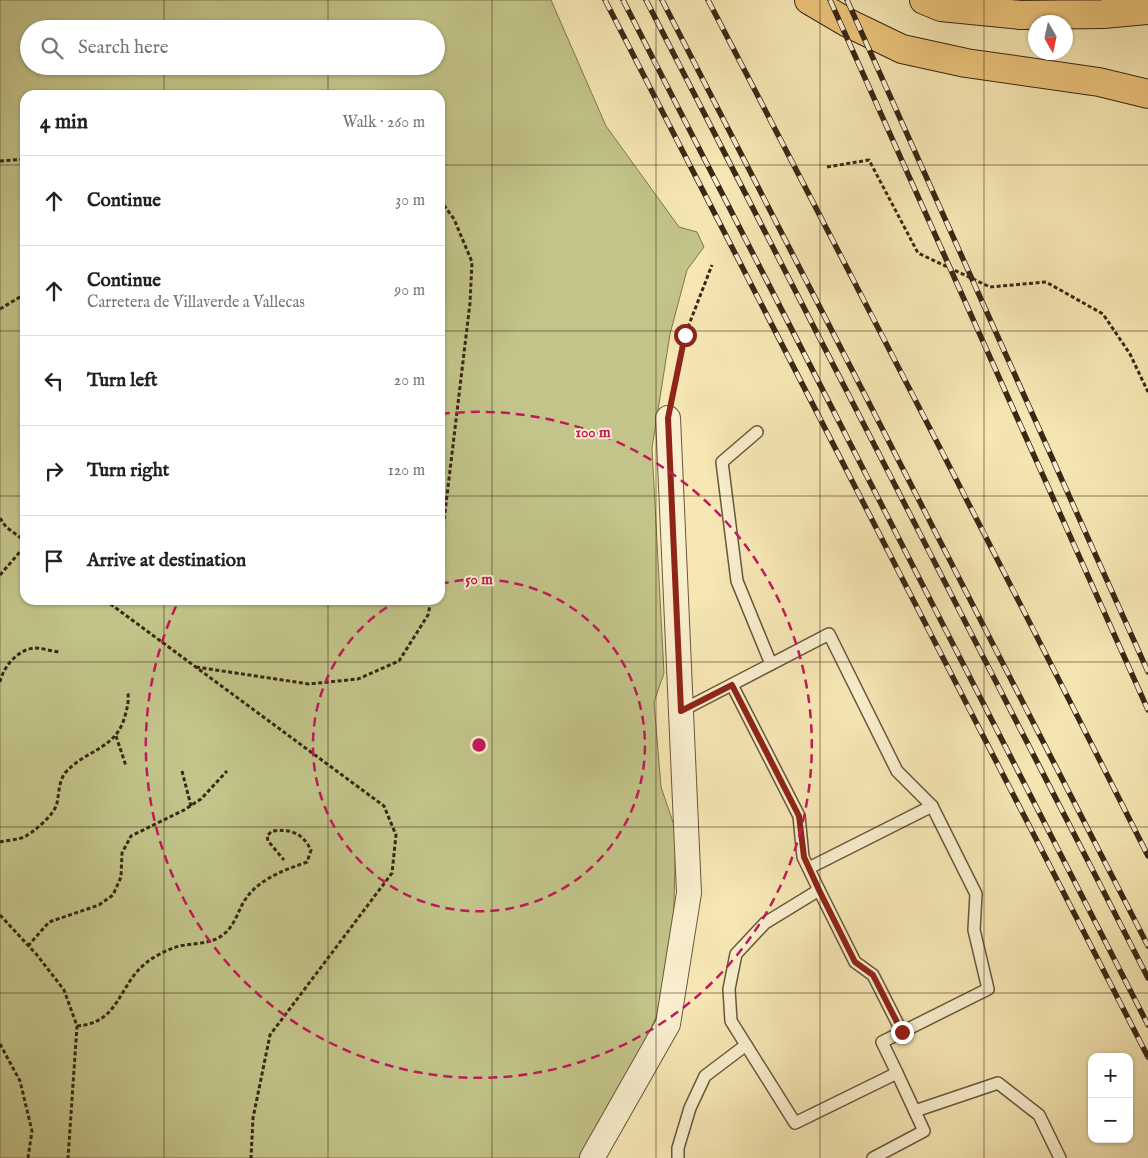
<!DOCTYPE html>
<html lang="en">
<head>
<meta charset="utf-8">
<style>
	body { margin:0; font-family:"IM FELL English",serif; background:#f2f2f2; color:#222 }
	.controls { position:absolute; right:15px; bottom:15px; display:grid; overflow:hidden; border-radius:10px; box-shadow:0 1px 4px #0004 }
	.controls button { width:45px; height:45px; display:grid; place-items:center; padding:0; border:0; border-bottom:1px solid #e0e0e0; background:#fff; color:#222; font:25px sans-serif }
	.compass { position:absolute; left:1028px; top:15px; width:45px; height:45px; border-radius:50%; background:#fff; box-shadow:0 1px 4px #0004; rotate:171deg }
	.stop { position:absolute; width:15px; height:15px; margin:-11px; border:4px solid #8f2418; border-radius:50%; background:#fff }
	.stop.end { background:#8f2418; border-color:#fff; box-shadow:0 1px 5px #0008 }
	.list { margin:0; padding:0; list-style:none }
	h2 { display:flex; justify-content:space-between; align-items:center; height:65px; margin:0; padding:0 20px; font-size:21px }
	h2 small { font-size:16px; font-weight:400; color:#767676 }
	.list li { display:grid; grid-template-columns:32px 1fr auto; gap:15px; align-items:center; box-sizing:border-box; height:90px; padding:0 20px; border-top:1px solid #e0e0e0 }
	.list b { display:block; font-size:19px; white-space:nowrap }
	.list p { margin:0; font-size:16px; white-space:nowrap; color:#767676 }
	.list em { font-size:16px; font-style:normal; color:#767676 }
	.icon { flex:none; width:28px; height:28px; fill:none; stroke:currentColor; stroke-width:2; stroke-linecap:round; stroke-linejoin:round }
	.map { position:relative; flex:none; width:1148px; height:1158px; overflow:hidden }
	.search { position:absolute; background:#fff; box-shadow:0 1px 4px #0004; left:20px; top:20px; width:425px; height:55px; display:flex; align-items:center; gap:12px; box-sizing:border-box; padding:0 18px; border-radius:28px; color:#767676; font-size:19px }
	.panel { position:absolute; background:#fff; box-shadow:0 1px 4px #0004; left:20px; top:90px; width:425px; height:515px; border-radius:15px }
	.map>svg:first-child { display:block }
	.green { fill:#c2c489; stroke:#7e764e; fill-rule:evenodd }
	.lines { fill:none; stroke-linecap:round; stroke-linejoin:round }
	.service-casing { stroke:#69573c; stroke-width:14 }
	.minor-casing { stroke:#69573c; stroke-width:26 }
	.motorway-casing { stroke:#3a2714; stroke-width:30 }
	.path { stroke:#3a2714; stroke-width:3; stroke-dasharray:4 2.5; stroke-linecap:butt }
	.service { stroke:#f9efce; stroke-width:11 }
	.minor { stroke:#f9efce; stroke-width:24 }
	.motorway { stroke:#ebc47a; stroke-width:28 }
	.rail-casing { stroke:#3a2714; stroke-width:5.5 }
	.rail { stroke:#f9efce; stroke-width:4; stroke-dasharray:11; stroke-linecap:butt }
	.route { stroke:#8f2418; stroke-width:6 }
	.grid { fill:none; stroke:#3a2714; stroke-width:1; stroke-opacity:0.55 }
	.ring { fill:none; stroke:#c2185b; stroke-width:2.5; stroke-dasharray:9 6 }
	.centre { fill:#c2185b; stroke:#f9efce; stroke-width:2.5 }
	.ring-label { font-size:15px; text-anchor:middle; font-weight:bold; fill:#c2185b; stroke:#f9efce; stroke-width:4; stroke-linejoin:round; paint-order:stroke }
</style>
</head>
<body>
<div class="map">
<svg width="1148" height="1158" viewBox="0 0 1148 1158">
	<rect width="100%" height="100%" fill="#f6e7b4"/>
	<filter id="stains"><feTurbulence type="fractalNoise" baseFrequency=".004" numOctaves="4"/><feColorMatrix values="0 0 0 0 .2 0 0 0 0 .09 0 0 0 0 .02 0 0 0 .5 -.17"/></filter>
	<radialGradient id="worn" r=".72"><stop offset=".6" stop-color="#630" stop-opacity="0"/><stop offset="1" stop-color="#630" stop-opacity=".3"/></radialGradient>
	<path class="green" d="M 0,0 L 551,0 L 606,126 L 679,227 L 697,232 L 704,247 L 687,270 L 670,334 L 652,448 L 664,673 L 654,702 L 661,787 L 676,831 L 673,936 L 659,1011 L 629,1076 L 586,1158 L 0,1158 ZM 29,29 L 436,29 L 436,66 L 29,66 ZM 25,95 L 440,95 L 440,600 L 25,600 Z"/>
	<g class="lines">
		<g class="service-casing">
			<g id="service">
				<polyline points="757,432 722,462 737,581 771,664"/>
				<polyline points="732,685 799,816 803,857 819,890 855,962 873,975 902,1032"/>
				<polyline points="681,711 829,634 897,771 932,806 976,894 974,930 988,989 882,1042 897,1073 795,1123 731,1021 729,989 736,954 765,923 819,890"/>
				<polyline points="809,868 932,806"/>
				<polyline points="915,1111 998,1083 1039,1115 1060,1158"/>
				<polyline points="678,1158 678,1148 690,1108 705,1076 746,1045"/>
				<polyline points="873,1158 924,1131 897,1073"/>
			</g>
		</g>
		<g class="minor-casing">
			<polyline id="minor" points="592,1158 668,1024 689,893 668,418"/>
		</g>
		<g class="motorway-casing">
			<g id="motorway">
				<polyline points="809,0 848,23 902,49 966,63 1099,82 1148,94"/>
				<polyline points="924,0 941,7 1020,15 1103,14 1148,10"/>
			</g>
		</g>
		<g class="path">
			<polyline points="0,161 25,159"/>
			<polyline points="827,167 869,160 918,253 990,287 1046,282 1103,314 1130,354 1148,392"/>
			<polyline points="440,200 454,219 472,262 470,303 440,554"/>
			<polyline points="0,309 25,294"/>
			<polyline points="672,397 685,335 712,265"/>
			<polyline points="0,518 6,527 25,541"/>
			<polyline points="0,575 25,546"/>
			<polyline points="105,600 384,806 396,835 392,873 270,1035 253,1118 251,1158"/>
			<polyline points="196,667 309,684 358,679 399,661 428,615 431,600"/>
			<path d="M 0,682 C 3,667 18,649 35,648 C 42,648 51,651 59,652"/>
			<polyline points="116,736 126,766"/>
			<polyline points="182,771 191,806"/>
			<path d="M 0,842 C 8,840 19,840 26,836 C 36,830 55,814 57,803 C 59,793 59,781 65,773 C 86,749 116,750 125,716 C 127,708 129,702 128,693"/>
			<polyline points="0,915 37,955 64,990 77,1026 68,1158"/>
			<polyline points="28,946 49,922 99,905 113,895 121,877 122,853 131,836 184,810 201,799 227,771"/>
			<path d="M 77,1026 C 120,1023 118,985 146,963 C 153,957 165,951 173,948 C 189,942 210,946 224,934 C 233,927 237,915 242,905 C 255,880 282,871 307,862 L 311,850 C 302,832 290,829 272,831 L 267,836 L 268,841 L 284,860"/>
			<polyline points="0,1044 20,1081 32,1131 28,1158"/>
		</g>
		<use href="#service" class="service"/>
		<use href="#minor" class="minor"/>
		<use href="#motorway" class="motorway"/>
		<g class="rail-casing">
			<g id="rail">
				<polyline points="605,0 1148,1057"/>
				<polyline points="623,0 1148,1025"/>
				<polyline points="646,0 1148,978"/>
				<polyline points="662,0 1148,946"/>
				<path d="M 708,0 C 856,285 1004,569 1148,856"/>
				<polyline points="830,0 1148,710"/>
				<polyline points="847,0 1148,672"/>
			</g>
		</g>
		<use href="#rail" class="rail"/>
	</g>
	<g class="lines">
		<polyline class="route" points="685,335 668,418 681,711 732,685 799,816 804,857 819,890 855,962 873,975 902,1032"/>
	</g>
	<path class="grid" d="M 164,0 L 164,29M 328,0 L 328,29M 492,0 L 492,1158M 656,0 L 656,1158M 820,0 L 820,1158M 984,0 L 984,1158M 164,66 L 164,95M 328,66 L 328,95M 0,165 L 25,165M 440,165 L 1148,165M 0,331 L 25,331M 440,331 L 1148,331M 0,496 L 25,496M 440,496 L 1148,496M 164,600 L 164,1158M 328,600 L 328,1158M 0,662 L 1148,662M 0,827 L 1148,827M 0,993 L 1148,993"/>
	<g class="ring">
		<path d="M440 584A166 166 0 1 1 397 601"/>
		<path d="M441 414A333 333 0 1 1 178 602"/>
	</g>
	<circle cx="479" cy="745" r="8" class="centre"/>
	<g class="ring-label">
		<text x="593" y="437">100 m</text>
		<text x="479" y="584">50 m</text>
	</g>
	<rect width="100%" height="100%" filter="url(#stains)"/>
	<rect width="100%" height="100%" fill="url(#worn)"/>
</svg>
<div class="controls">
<button>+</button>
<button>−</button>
</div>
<svg class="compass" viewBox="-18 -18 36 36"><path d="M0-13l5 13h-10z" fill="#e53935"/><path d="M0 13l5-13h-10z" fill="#767676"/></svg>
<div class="stop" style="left:685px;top:335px"></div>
<div class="stop end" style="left:902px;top:1032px"></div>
<div class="search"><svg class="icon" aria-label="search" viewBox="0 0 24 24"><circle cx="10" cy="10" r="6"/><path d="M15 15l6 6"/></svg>Search here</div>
<section class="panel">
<h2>4 min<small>Walk · 260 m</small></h2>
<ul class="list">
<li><svg class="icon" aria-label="ahead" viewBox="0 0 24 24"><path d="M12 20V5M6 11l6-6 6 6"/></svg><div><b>Continue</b></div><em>30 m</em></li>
<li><svg class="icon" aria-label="ahead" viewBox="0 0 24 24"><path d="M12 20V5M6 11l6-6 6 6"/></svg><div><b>Continue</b><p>Carretera de Villaverde a Vallecas</p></div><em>90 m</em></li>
<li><svg class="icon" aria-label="left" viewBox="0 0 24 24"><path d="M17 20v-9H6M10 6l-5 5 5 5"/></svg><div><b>Turn left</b></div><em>20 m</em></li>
<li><svg class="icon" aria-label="right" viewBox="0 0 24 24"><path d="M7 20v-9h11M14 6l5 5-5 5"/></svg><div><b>Turn right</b></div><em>120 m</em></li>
<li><svg class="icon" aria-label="arrive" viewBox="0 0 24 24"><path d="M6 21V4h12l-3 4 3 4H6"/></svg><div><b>Arrive at destination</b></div></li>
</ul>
</section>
</div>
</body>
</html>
